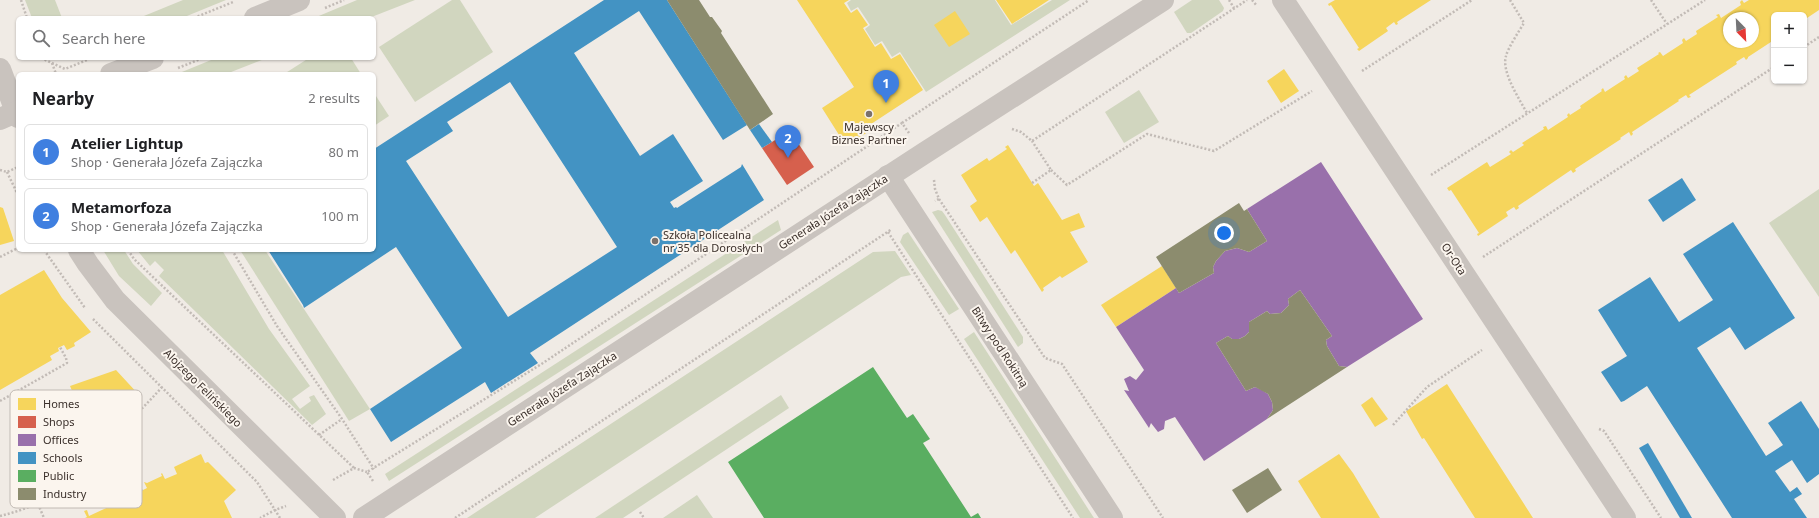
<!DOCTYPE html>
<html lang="en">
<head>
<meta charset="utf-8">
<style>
	body { margin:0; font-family:"Noto Sans",sans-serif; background:#f6f6f6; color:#202124 }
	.controls { position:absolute; right:12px; top:12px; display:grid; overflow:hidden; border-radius:6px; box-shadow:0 1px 3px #0004 }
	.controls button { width:36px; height:36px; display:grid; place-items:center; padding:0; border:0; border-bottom:1px solid #e0e0e0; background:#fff; color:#202124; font:20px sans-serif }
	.compass { position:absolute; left:1723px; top:12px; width:36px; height:36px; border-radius:50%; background:#fff; box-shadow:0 1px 3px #0004; rotate:156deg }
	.you { position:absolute; left:1224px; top:233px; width:14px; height:14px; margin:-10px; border:3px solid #fff; border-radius:50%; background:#1a73e8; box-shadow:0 0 0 6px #1a73e833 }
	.badge { display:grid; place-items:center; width:26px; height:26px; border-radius:50%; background:#ea580c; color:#fff; font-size:13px; font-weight:700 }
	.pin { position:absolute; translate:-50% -33px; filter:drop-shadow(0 1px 2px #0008) }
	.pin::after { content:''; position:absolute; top:21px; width:14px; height:12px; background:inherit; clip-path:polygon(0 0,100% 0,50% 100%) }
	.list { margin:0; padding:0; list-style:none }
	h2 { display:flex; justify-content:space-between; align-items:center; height:52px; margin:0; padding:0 16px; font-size:17px }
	h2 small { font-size:13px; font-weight:400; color:#757577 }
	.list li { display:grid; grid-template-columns:26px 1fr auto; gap:12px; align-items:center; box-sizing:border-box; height:56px; margin:0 8px 8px; padding:0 8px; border:1px solid #e0e0e0; border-radius:6px }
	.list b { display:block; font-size:15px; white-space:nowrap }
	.list p { margin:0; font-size:13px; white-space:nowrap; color:#757577 }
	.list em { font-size:13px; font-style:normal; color:#757577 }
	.icon { flex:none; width:22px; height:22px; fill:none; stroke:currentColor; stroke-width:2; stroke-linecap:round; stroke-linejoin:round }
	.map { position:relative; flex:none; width:1819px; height:518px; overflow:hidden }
	.search { position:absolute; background:#fff; box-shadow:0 1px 3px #0004; left:16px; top:16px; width:360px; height:44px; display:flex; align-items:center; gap:10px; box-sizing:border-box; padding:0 14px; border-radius:6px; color:#757577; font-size:15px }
	.panel { position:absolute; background:#fff; box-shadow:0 1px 3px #0004; left:16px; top:72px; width:360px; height:180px; border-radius:6px }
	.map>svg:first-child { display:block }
	.green { fill:#d1d6bf }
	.homes { fill:#f6d55c; fill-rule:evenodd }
	.shops { fill:#d6604d }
	.offices { fill:#9970ab }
	.schools { fill:#4393c3; fill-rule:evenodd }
	.public { fill:#5aae61 }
	.industry { fill:#8c8c6e }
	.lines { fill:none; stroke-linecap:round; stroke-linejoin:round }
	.path { stroke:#c2bbb6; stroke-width:2.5; stroke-dasharray:2 2; stroke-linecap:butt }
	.minor { stroke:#c9c3be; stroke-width:22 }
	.tertiary { stroke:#c9c3be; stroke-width:22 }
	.poi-dot { fill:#7a716c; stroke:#fbf5ee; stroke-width:1.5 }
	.labels { text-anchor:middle; stroke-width:4; stroke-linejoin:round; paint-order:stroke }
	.poi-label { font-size:11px; fill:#3b302b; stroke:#fbf5ee }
	.street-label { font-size:11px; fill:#3b302b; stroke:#fbf5ee }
	.key { fill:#fbf5ee; stroke:#c1bab4; stroke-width:1 }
	.key-label { font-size:11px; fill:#3b302b }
</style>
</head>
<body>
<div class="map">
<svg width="1819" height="518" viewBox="0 0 1819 518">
	<rect width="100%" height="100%" fill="#f0ebe5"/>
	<g class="green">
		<polygon points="25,0 55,0 62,18 32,18"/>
		<polygon points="183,0 226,0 182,18 139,18"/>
		<polygon points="357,0 415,0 369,18 314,18"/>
		<polygon points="452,0 460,0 493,52 415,102 379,47"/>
		<polygon points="851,0 995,0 1011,25 1052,0 1070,0 926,92 900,52 892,57 882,41 875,45 865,29 870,25 858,7 851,11 847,3"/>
		<polygon points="1192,0 1219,0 1224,8 1223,11 1191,33 1187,33 1174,12"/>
		<polygon points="216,58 267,58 226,74 177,74"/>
		<polygon points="309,58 351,58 361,74 284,74"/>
		<polygon points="1139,90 1159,122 1124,143 1105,112"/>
		<polygon points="374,93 389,116 374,126"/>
		<polygon points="1819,189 1819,297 1769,223"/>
		<polygon points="938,210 942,211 945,215 1023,337 1023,343 1018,347 932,212"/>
		<polygon points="778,220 781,230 389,481 385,474"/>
		<polygon points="908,232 959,309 949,315 900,242 903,235"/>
		<polygon points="103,250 124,250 133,264 162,293 151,306 119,276"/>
		<polygon points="137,250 222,250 269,329 310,386 292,399 300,409 311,401 309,397 314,395 326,414 312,425 159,276 164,270 155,261 150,266"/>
		<polygon points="240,250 265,250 370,409 349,421"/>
		<polygon points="895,251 911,275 901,277 535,518 467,518 873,252"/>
		<polygon points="974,332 1094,518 1080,518 964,339"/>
		<polygon points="781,395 789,408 623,518 595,518"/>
		<polygon points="697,495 713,518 663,518"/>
	</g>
	<g class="homes">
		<polygon points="797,0 849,0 844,3 851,13 857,9 868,25 863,28 875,47 881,43 891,59 900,54 923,90 868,126 871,130 846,146 822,108 854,87"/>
		<polygon points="996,0 1049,0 1012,24"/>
		<polygon points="1335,0 1431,0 1397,22 1398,24 1396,25 1394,22 1386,28 1388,31 1359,51 1357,49 1359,48 1331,5 1329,6 1328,4"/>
		<path d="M 1742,0 L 1744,3 L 1749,0 L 1819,0 L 1819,10 L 1804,20 L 1804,15 L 1774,15 L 1774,40 L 1748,57 L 1748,58 L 1746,60 L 1744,57 L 1736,62 L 1737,64 L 1689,95 L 1691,97 L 1688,98 L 1686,95 L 1678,100 L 1679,101 L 1632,132 L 1633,134 L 1631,136 L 1629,132 L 1620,138 L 1621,139 L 1575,169 L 1576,171 L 1573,173 L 1571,170 L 1518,206 L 1519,208 L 1516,210 L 1514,207 L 1506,212 L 1508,216 L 1478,236 L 1477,234 L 1479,233 L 1451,190 L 1449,191 L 1447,188 L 1487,162 L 1490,167 L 1511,154 L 1509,152 L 1511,150 L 1513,152 L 1524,145 L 1522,143 L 1544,129 L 1543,127 L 1546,126 L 1548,130 L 1568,117 L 1567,115 L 1569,113 L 1570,115 L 1581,108 L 1580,106 L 1602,91 L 1601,90 L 1603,88 L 1605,92 L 1625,79 L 1624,77 L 1626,75 L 1628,78 L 1639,71 L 1637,68 L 1659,54 L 1658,53 L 1660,52 L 1663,56 L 1683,43 L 1682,40 L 1684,38 L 1686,41 L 1697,34 L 1696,31 L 1718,17 L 1716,15 L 1719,14 L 1721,18 L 1741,5 L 1740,2 ZM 1729,18 L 1753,18 L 1753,42 L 1729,42 Z"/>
		<polygon points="955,11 970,34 949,47 934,25"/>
		<polygon points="1284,69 1299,91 1281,103 1267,81"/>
		<polygon points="1008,145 1034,186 1038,183 1062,220 1079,213 1085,227 1070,232 1088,262 1062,278 1060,276 1043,288 1044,290 1042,292 1015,250 1011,254 987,217 980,222 970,206 977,201 961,175 987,158 989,161 1007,149 1005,147"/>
		<polygon points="0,207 3,208 14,241 0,245"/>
		<polygon points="1162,266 1176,288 1116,327 1101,305"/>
		<polygon points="44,270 62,298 91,332 74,343 75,346 67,350 64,345 58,348 59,351 50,356 52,360 0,390 0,295"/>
		<polygon points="116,370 140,396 110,423 114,429 104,439 99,434 73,457 59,465 22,423 62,391 66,396 73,393 70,386"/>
		<polygon points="1447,384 1533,518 1475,518 1424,438 1422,439 1406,411"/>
		<polygon points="1372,397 1388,419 1375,427 1361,405"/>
		<polygon points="201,454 205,463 208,462 236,490 224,501 232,518 85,518 87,517 84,511 87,510 89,516 117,503 114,497 129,492 128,490 130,489 133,495 147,488 144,482 147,483 162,476 161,474 162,473 165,479 177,474 174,467"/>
		<polygon points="1339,454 1353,473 1380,518 1321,518 1298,481"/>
	</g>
	<polygon class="shops" points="790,131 814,167 787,185 762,148"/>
	<polygon class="offices" points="1321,162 1423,319 1347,367 1339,366 1327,346 1326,340 1332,336 1300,290 1288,299 1289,305 1281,313 1270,314 1267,311 1249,322 1249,332 1245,336 1239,339 1232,339 1228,336 1216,343 1246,391 1255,387 1262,390 1268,394 1272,402 1273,410 1267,419 1204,461 1175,417 1165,421 1164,429 1158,432 1151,423 1149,428 1124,390 1129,391 1124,379 1130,376 1136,380 1144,370 1116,327 1176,288 1179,293 1214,273 1213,267 1216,261 1225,251 1237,248 1249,252 1267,241 1247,209"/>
	<g class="schools">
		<path d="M 604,0 L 667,0 L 747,125 L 723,140 L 639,11 L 574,53 L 640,156 L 673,134 L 703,181 L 670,202 L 674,208 L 676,207 L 677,208 L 741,167 L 742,164 L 764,200 L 530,353 L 538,363 L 491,393 L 485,382 L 391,442 L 370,409 L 462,348 L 396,247 L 304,308 L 303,305 L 268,250 L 374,250 L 374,149 ZM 510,82 L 617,247 L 508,317 L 406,161 L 453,131 L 447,122 Z"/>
		<polygon points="759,124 772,142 762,148 750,130"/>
		<polygon points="1682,178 1696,200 1663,222 1648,200"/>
		<polygon points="1733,222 1795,318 1745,350 1730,327 1697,348 1766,456 1783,445 1768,423 1801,401 1819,429 1819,474 1807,483 1792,460 1775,471 1790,492 1797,487 1802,494 1794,499 1807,518 1732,518 1647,386 1624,401 1621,402 1601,372 1627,356 1598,310 1650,277 1679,322 1713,300 1683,254"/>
		<polygon points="1648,443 1692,518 1680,518 1639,448"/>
	</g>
	<polygon class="public" points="873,367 907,418 913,414 930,439 923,443 971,517 978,513 981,518 764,518 728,462"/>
	<g class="industry">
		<polygon points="667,0 699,0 710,17 712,17 722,31 721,33 773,114 750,130"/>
		<polygon points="1239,203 1244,211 1247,209 1267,241 1249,252 1237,248 1225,251 1216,261 1213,267 1214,273 1179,293 1156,257"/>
		<polygon points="1300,290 1332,336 1326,340 1327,346 1339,366 1347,367 1267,419 1273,410 1272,402 1268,394 1255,387 1246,391 1216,343 1228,336 1232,339 1239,339 1245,336 1249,332 1249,322 1267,311 1270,314 1281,313 1289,305 1288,299"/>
		<polygon points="1268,468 1282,490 1247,513 1232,490"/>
	</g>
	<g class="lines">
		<g class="path">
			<polyline points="21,0 27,18"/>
			<polyline points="1229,0 1234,8"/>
			<polyline points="1252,0 1257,6"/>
			<path d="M 1510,0 L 1524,23 C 1519,31 1508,48 1506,56 C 1501,72 1520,100 1527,113"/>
			<polyline points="1651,0 1667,24"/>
			<polyline points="325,8 344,0"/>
			<polyline points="194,18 233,2"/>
			<polyline points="1804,47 1819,37"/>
			<polyline points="41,58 65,69 87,60"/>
			<polyline points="52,63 56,74"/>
			<polyline points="178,68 203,58"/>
			<polyline points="1362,71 1472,0"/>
			<polyline points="902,123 1089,0"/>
			<polyline points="1012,129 1021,132 1032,141 1247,0"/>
			<polyline points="0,170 7,172 18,167"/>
			<polyline points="1051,170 1067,185 1147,134 1214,151 1312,91"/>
			<polyline points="7,172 18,195"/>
			<polyline points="1431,175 1705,0"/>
			<polyline points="934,180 935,189 939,199 935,201"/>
			<polyline points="1032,183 1051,170 1032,141"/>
			<polyline points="939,199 1045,358 1062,364 1163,518"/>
			<polyline points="888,232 1073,518"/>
			<polyline points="44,250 85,308"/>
			<polyline points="128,250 134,259 354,468"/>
			<polyline points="232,250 277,326 342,419 374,469"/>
			<polyline points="0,257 18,248"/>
			<polyline points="1483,257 1774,67"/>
			<polyline points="93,319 257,482 275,510 260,518"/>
			<polyline points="0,401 67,363 66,358 60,347"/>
			<polyline points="1393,425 1427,387 1482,350"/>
			<polyline points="1599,429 1604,431 1661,518"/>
			<polyline points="319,435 342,419"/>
			<polyline points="112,453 129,467 142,491"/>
			<polyline points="333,480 354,468 367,472"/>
			<polyline points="373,481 367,472 543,363 902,123 909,133"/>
			<polyline points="38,504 44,518"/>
			<polyline points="640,512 644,518"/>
			<path d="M 0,516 C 41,506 81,485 110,454 C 116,447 116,436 122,430 C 135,415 149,402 162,387"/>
			<polyline points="280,518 275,510 286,506"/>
			<polyline points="455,518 892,229"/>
		</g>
		<g class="minor">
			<polyline points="1283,0 1625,518"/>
			<polyline points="0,69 18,117"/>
			<polyline points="888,176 1112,518"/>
			<polyline points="79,250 88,264 115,300 335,518"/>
			<polyline points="364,518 923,154 1163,0"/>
		</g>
		<g class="tertiary">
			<polyline points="255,18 299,0"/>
			<polyline points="111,74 153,58"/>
			<polyline points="0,119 18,111"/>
		</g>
	</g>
	<g class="poi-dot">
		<circle cx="869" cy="114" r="4"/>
		<circle cx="655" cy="241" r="4"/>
	</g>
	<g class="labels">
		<g class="poi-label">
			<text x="869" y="131">Majewscy<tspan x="869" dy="13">Biznes Partner</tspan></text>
			<text x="663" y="239" text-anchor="start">Szkoła Policealna<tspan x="663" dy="13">nr 35 dla Dorosłych</tspan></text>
		</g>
		<g class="street-label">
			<text transform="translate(833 212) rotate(-33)" y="4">Generała Józefa Zajączka</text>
			<text transform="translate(1454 259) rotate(57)" y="4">Or-Ota</text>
			<text transform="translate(1000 347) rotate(57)" y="4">Bitwy pod Rokitną</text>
			<text transform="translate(203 388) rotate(45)" y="4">Alojzego Felińskiego</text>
			<text transform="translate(562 389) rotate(-33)" y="4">Generała Józefa Zajączka</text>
		</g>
	</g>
	<rect x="10" y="390" width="132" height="118" rx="6" class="key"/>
	<rect x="18" y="398" width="18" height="12" fill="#f6d55c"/>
	<rect x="18" y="416" width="18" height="12" fill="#d6604d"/>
	<rect x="18" y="434" width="18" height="12" fill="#9970ab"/>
	<rect x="18" y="452" width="18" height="12" fill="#4393c3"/>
	<rect x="18" y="470" width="18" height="12" fill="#5aae61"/>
	<rect x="18" y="488" width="18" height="12" fill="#8c8c6e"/>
	<g class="key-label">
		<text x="43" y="408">Homes</text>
		<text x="43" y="426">Shops</text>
		<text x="43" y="444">Offices</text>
		<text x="43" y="462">Schools</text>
		<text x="43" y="480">Public</text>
		<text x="43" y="498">Industry</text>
	</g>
</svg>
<div class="controls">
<button>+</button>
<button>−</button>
</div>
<svg class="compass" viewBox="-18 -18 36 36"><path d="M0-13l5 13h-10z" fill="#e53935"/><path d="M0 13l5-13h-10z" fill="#757577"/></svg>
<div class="you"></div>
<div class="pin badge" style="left:886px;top:103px;background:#3f7fe0">1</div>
<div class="pin badge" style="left:788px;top:158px;background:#3f7fe0">2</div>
<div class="search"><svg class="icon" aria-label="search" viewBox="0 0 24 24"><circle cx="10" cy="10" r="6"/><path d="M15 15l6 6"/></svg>Search here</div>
<section class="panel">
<h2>Nearby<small>2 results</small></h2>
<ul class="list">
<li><span class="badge" style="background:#3f7fe0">1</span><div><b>Atelier Lightup</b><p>Shop · Generała Józefa Zajączka</p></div><em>80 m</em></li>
<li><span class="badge" style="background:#3f7fe0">2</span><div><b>Metamorfoza</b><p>Shop · Generała Józefa Zajączka</p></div><em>100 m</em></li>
</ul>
</section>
</div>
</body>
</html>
